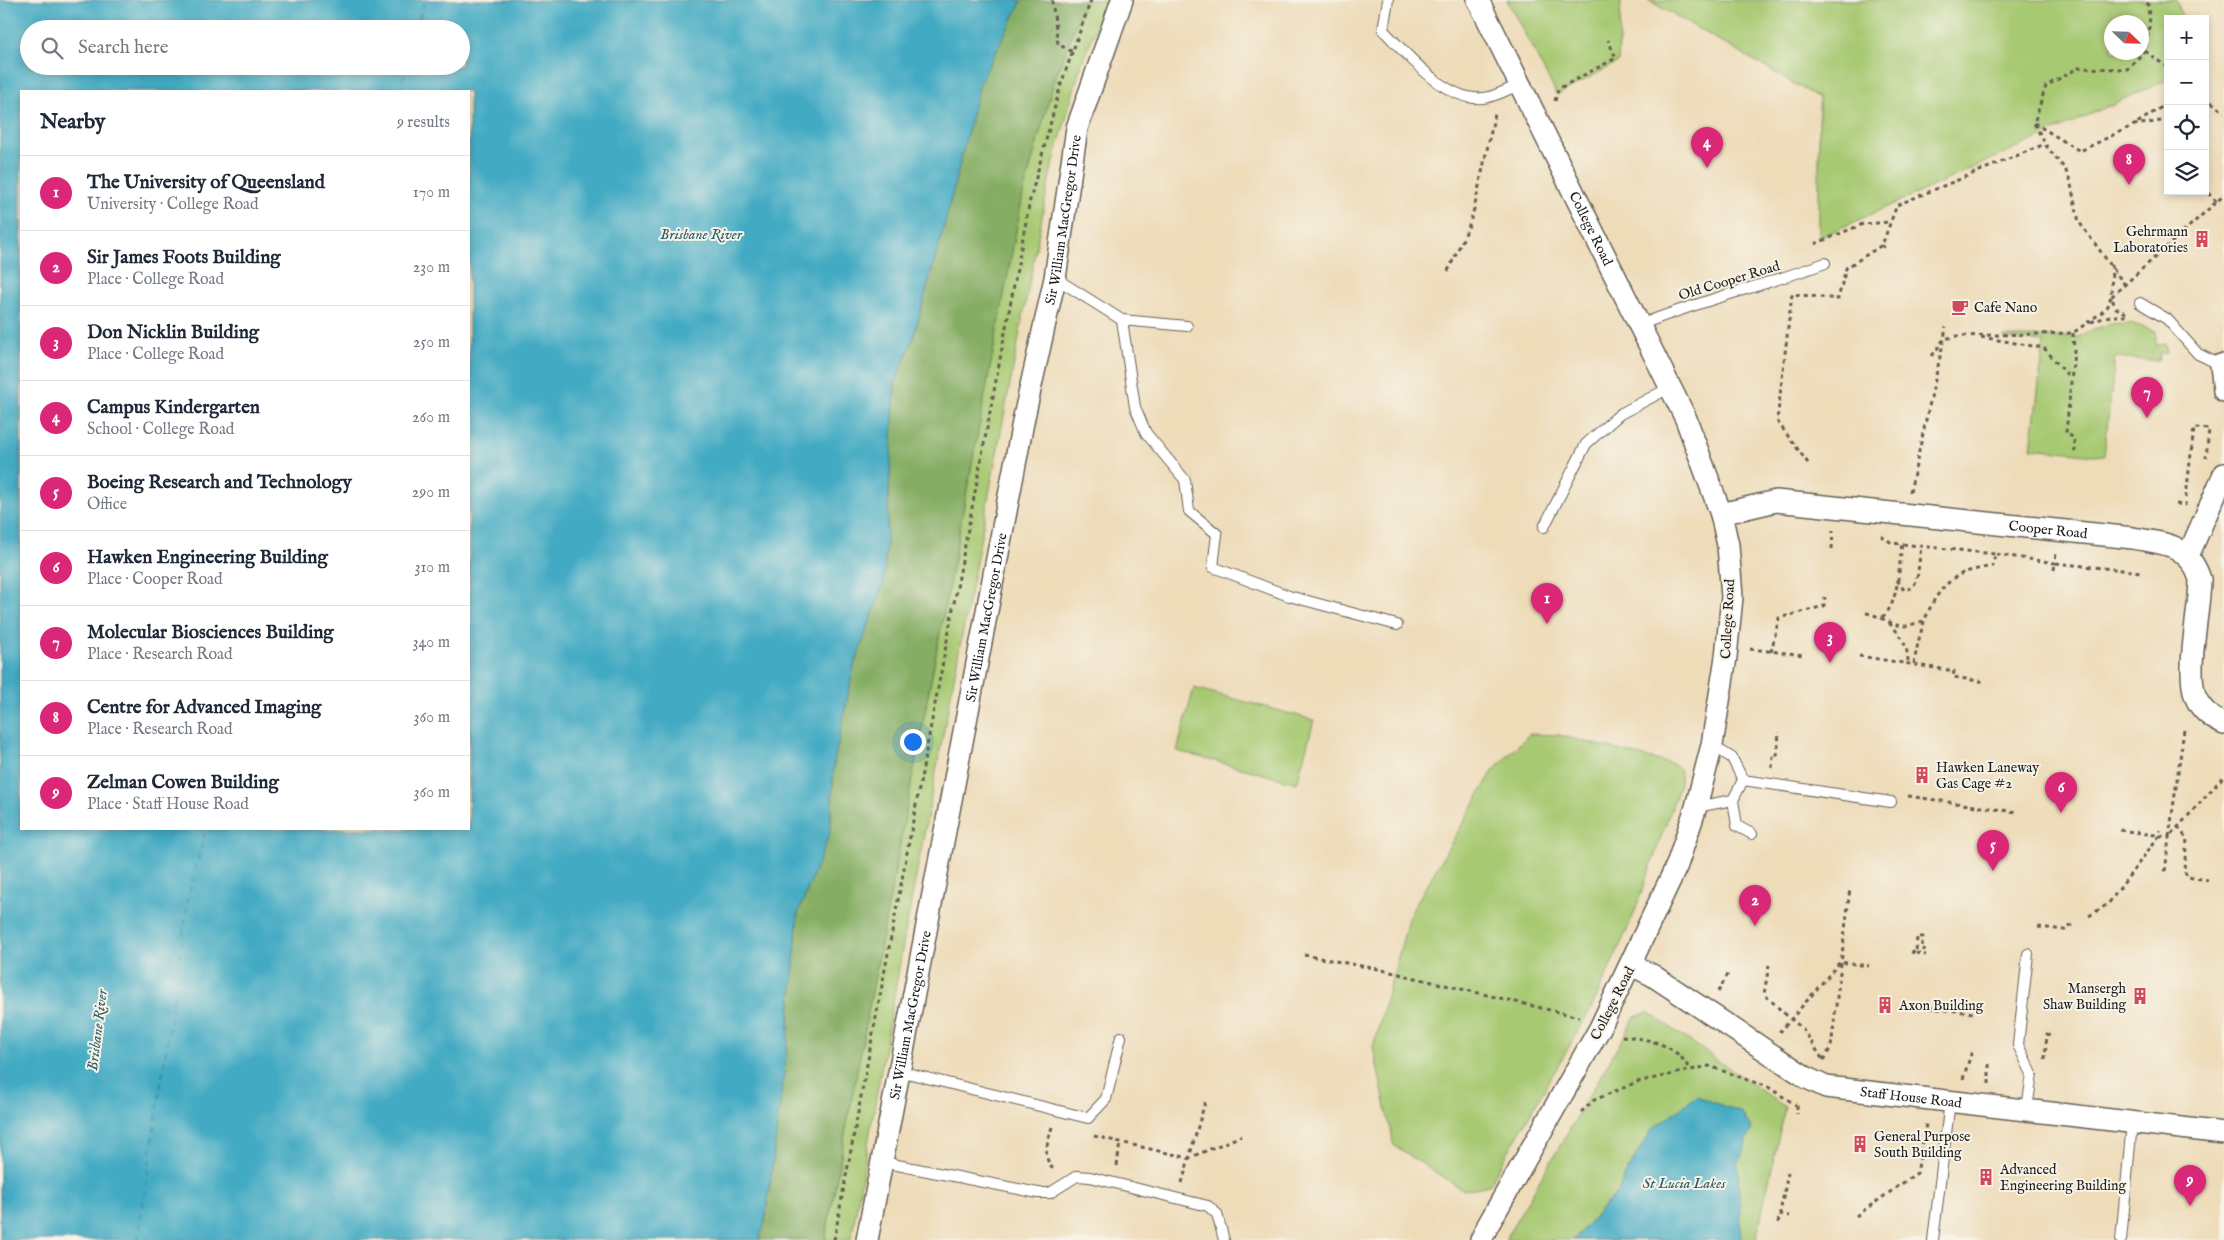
<!DOCTYPE html>
<html lang="en">
<head>
<meta charset="utf-8">
<style>
	body { margin:0; font-family:"IM FELL English",serif; background:#f6f6f7; color:#1f2937 }
	.controls { position:absolute; right:15px; top:15px; display:grid; overflow:hidden; border-radius:0px; box-shadow:0 2px 8px #0003 }
	.controls button { width:45px; height:45px; display:grid; place-items:center; padding:0; border:0; border-bottom:1px solid #e0e1e3; background:#fff; color:#1f2937; font:25px sans-serif }
	.compass { position:absolute; left:2104px; top:15px; width:45px; height:45px; border-radius:50%; background:#fff; box-shadow:0 2px 8px #0003; rotate:113deg }
	.you { position:absolute; left:912px; top:741px; width:18px; height:18px; margin:-12px; border:4px solid #fff; border-radius:50%; background:#1a73e8; box-shadow:0 0 0 8px #1a73e833 }
	.badge { display:grid; place-items:center; width:32px; height:32px; border-radius:50%; background:#db2777; color:#fff; font-size:16px; font-weight:700 }
	.pin { position:absolute; translate:-50% -41px; filter:drop-shadow(0 1px 2px #0008) }
	.pin::after { content:''; position:absolute; top:26px; width:18px; height:15px; background:inherit; clip-path:polygon(0 0,100% 0,50% 100%) }
	.list { margin:0; padding:0; list-style:none }
	h2 { display:flex; justify-content:space-between; align-items:center; height:65px; margin:0; padding:0 20px; font-size:21px }
	h2 small { font-size:16px; font-weight:400; color:#747a83 }
	.list li { display:grid; grid-template-columns:32px 1fr auto; gap:15px; align-items:center; box-sizing:border-box; height:75px; padding:0 20px; border-top:1px solid #e0e1e3 }
	.list b { display:block; font-size:19px; white-space:nowrap }
	.list p { margin:0; font-size:16px; white-space:nowrap; color:#747a83 }
	.list em { font-size:16px; font-style:normal; color:#747a83 }
	.icon { flex:none; width:28px; height:28px; fill:none; stroke:currentColor; stroke-width:2; stroke-linecap:round; stroke-linejoin:round }
	.map { position:relative; flex:none; width:2224px; height:1240px; overflow:hidden }
	.search { position:absolute; background:#fff; box-shadow:0 2px 8px #0003; left:20px; top:20px; width:450px; height:55px; display:flex; align-items:center; gap:12px; box-sizing:border-box; padding:0 18px; border-radius:28px; color:#747a83; font-size:19px }
	.panel { position:absolute; background:#fff; box-shadow:0 2px 8px #0003; left:20px; top:90px; width:450px; height:740px; border-radius:0px }
	.map>svg:first-child { display:block }
	.green { fill:#a7c972; stroke:#627247; fill-rule:evenodd }
	.forest { fill:#85ad64; stroke:#506440 }
	.water { fill:#43aac3; stroke:#306370; fill-rule:evenodd }
	.lines { fill:none; stroke-linecap:round; stroke-linejoin:round }
	.ferry { stroke:#2e5c67; stroke-width:1; stroke-dasharray:6 5; stroke-linecap:butt }
	.service-casing { stroke:#665f53; stroke-width:12 }
	.minor-casing { stroke:#665f53; stroke-width:24 }
	.path { stroke:#665f53; stroke-width:3; stroke-dasharray:4 4; stroke-linecap:butt }
	.service { stroke:#fff; stroke-width:10 }
	.minor { stroke:#fff; stroke-width:21 }
	.path-bridge { stroke:#665f53; stroke-width:3; stroke-dasharray:4 4; stroke-linecap:butt }
	.labels { text-anchor:middle; stroke-width:4; stroke-linejoin:round; paint-order:stroke }
	.street-label { font-size:14px; fill:#1c1c1c; stroke:#f7f3e8 }
	.poi-label { font-size:14px; fill:#1c1c1c; stroke:#f7f3e8; text-anchor:start }
	.water-label { font-size:15px; font-style:italic; fill:#2e5c67; stroke:#f7f3e8 }
</style>
</head>
<body>
<div class="map">
<svg width="2224" height="1240" viewBox="0 0 2224 1240">
	<rect width="100%" height="100%" fill="#f7f3e8"/>
	<filter id="ink" filterUnits="userSpaceOnUse"><feTurbulence type="fractalNoise" baseFrequency=".02" numOctaves="2"/><feDisplacementMap in="SourceGraphic" scale="10" xChannelSelector="R" yChannelSelector="G"/><feConvolveMatrix kernelMatrix="1 2 1 2 8 2 1 2 1" color-interpolation-filters="sRGB"/></filter>
	<filter id="wash" filterUnits="userSpaceOnUse"><feTurbulence type="fractalNoise" baseFrequency=".0096" numOctaves="4" result="noise"/><feDisplacementMap in="SourceGraphic" scale="20" xChannelSelector="R" yChannelSelector="G"/><feGaussianBlur stdDeviation="1.12" result="paint"/><feColorMatrix in="noise" values="0 0 0 0 0 0 0 0 0 0 0 0 0 0 0 0 0 1.4 0 .05"/><feComposite in="paint" operator="in"/></filter>
	<g filter="url(#wash)">
		<rect width="100%" height="100%" fill="#eedcb9"/>
		<g class="green">
			<polygon points="1085,0 1108,0 1081,65 1050,175 905,934 851,1240 825,1240 1023,194 1054,81"/>
			<polygon points="1507,0 1621,0 1618,62 1557,95"/>
			<path d="M 1648,0 L 2176,0 L 2183,19 L 2168,19 L 2168,79 L 1819,238 L 1819,98 ZM 2112,22 L 2142,22 L 2142,52 L 2112,52 Z"/>
			<polygon points="2130,323 2156,331 2156,345 2165,344 2167,353 2160,353 2158,361 2115,357 2104,456 2031,448 2044,342 2005,339 2004,337 2079,337 2091,330 2110,324"/>
			<polygon points="1194,688 1314,720 1297,783 1177,751"/>
			<polygon points="1529,734 1559,735 1676,765 1681,770 1680,784 1632,919 1592,1007 1489,1185 1464,1190 1394,1146 1373,1047 1410,914 1493,771"/>
			<polygon points="1648,1012 1785,1107 1756,1240 1505,1240 1635,1017"/>
		</g>
		<polygon class="forest" points="1022,0 1085,0 1054,81 1023,194 825,1240 759,1240 765,1222 788,1040 798,913 830,833 834,762 854,666 884,583 895,384 913,339 947,215 980,82"/>
		<g class="water">
			<path d="M 0,0 L 1022,0 L 980,82 L 947,215 L 913,339 L 895,384 L 884,583 L 854,666 L 834,762 L 830,833 L 798,913 L 788,1040 L 765,1222 L 759,1240 L 0,1240 ZM 29,29 L 461,29 L 461,66 L 29,66 ZM 21,91 L 469,91 L 469,829 L 21,829 Z"/>
			<polygon points="1697,1096 1742,1113 1752,1129 1738,1165 1741,1240 1573,1240 1618,1191 1629,1167 1652,1129"/>
		</g>
		<g class="lines">
			<g class="ferry">
				<polyline points="416,29 425,0"/>
				<polyline points="400,91 407,66"/>
				<polyline points="138,1240 189,894 206,829"/>
			</g>
		</g>
	</g>
	<g filter="url(#ink)">
		<g class="lines">
			<g class="service-casing">
				<g id="service">
					<path d="M 1388,0 L 1383,30 C 1407,54 1446,102 1483,98 C 1495,97 1508,89 1519,85"/>
					<polyline points="1055,278 1122,320 1187,326"/>
					<polyline points="2140,303 2167,319 2198,354 2221,365"/>
					<polyline points="1122,320 1135,407 1146,433 1185,480 1189,511 1217,534 1213,567 1289,596 1397,625"/>
					<path d="M 1640,325 C 1701,300 1764,286 1825,263"/>
					<polyline points="1544,527 1586,444 1620,414 1671,387"/>
					<polyline points="1712,745 1732,758 1743,780 1733,800 1737,826 1752,834"/>
					<polyline points="1743,780 1891,802"/>
					<polyline points="1696,807 1733,800"/>
					<polyline points="899,1071 1088,1118 1106,1099 1121,1037"/>
					<polyline points="2027,1109 2032,1074 2018,1045 2028,954"/>
					<polyline points="882,1162 1038,1193 1050,1193 1077,1176 1090,1177 1208,1206 1217,1214 1224,1240"/>
					<polyline points="1933,1240 1950,1101"/>
					<polyline points="2121,1240 2132,1123"/>
				</g>
			</g>
			<g class="minor-casing">
				<g id="minor">
					<path id="s1" d="M 1478,0 L 1686,419 L 1721,514 L 1728,545 L 1732,597 L 1726,657 L 1712,745 L 1696,807 L 1677,865 L 1600,1028 L 1488,1225 L 1481,1240"/>
					<polyline points="2221,365 2224,391"/>
					<path id="s2" d="M 1721,514 L 1776,501 L 2133,538 C 2165,544 2188,543 2200,579 C 2200,610 2185,672 2196,698 C 2201,710 2213,719 2224,724"/>
					<polyline points="2188,556 2224,474"/>
					<path id="s3" d="M 1631,965 L 1652,975 L 1807,1078 L 1826,1087 L 2224,1133"/>
					<path id="s4" d="M 867,1240 L 1024,417 L 1055,278 L 1077,128 L 1122,0"/>
				</g>
			</g>
			<g class="path">
				<polyline points="1052,0 1058,44 1073,52"/>
				<polyline points="2145,51 2168,68"/>
				<polyline points="2205,97 2224,112"/>
				<polyline points="1555,101 1558,89 1616,58 1608,40"/>
				<polyline points="2168,103 2134,125 2168,120"/>
				<polyline points="2034,123 2080,151 2134,125"/>
				<polyline points="1815,244 1863,224 1891,222"/>
				<polyline points="1882,245 1885,249"/>
				<polyline points="1448,271 1468,228 1474,209 1495,113"/>
				<polyline points="2125,285 2079,222 2070,180 2065,169 2047,147 2034,123 2046,86 2078,68 2127,69 2145,51 2150,23 2147,0"/>
				<polyline points="2126,313 2116,308 2111,297 2224,195"/>
				<polyline points="2091,322 2110,316 2129,316"/>
				<polyline points="2073,333 2074,352 2066,433 2074,438 2075,453"/>
				<polyline points="1981,337 2044,348 2070,378"/>
				<polyline points="1932,356 1944,339 1946,327"/>
				<polyline points="1808,463 1777,421 1792,294 1838,299 1846,268 1882,245 1897,205 2045,144"/>
				<polyline points="1910,492 1944,339 1957,336 2073,333 2105,310 2111,297 2112,265"/>
				<polyline points="2176,504 2185,505 2194,428 2209,429 2206,458"/>
				<polyline points="1881,536 1892,543 1995,554"/>
				<polyline points="1832,549 1833,530"/>
				<polyline points="2054,570 2055,563 2141,572"/>
				<polyline points="1897,580 1904,590 1912,588 1917,580 1921,546"/>
				<path d="M 1866,613 C 1880,615 1891,626 1904,626 C 1910,626 1918,622 1924,621"/>
				<path d="M 1882,617 C 1899,605 1899,564 1902,544"/>
				<path d="M 1889,623 C 1901,635 1908,645 1908,663"/>
				<polyline points="1750,649 1805,655"/>
				<polyline points="1771,652 1779,618 1824,606 1825,597"/>
				<polyline points="1859,656 1954,671 1953,677 1986,682"/>
				<path d="M 1914,664 C 1919,633 1929,592 1959,575 C 1968,570 1983,568 1993,566 L 1995,554 L 2055,563 L 2056,552"/>
				<polyline points="2184,730 2169,837 2224,776"/>
				<polyline points="1772,768 1773,757 1777,757 1779,732"/>
				<polyline points="1908,796 2016,812"/>
				<polyline points="2178,827 2187,839 2184,869 2187,877 2208,880"/>
				<polyline points="2120,830 2169,837 2165,873"/>
				<polyline points="2089,916 2108,904 2159,836 2160,830"/>
				<polyline points="2038,927 2065,930 2072,925"/>
				<polyline points="1911,952 1916,953 1917,937 1923,937 1921,949 1927,950"/>
				<polyline points="1916,953 1926,955"/>
				<polyline points="1304,955 1378,969 1579,1017"/>
				<polyline points="1769,965 1764,994 1784,1013"/>
				<polyline points="1718,992 1728,974"/>
				<polyline points="1921,1007 1974,1013"/>
				<polyline points="1779,1030 1781,1031 1840,962 1869,966"/>
				<path d="M 1622,1036 C 1648,1039 1677,1044 1689,1069"/>
				<polyline points="2045,1059 2047,1034 2051,1035"/>
				<polyline points="1823,1060 1831,1048 1850,888"/>
				<polyline points="1963,1079 1972,1051"/>
				<polyline points="1989,1084 1989,1060"/>
				<polyline points="1797,1105 1797,1114"/>
				<polyline points="1581,1112 1594,1100 1637,1082 1709,1066 1768,1087 1796,1105"/>
				<path d="M 1052,1127 C 1048,1142 1041,1157 1054,1170"/>
				<polyline points="1094,1136 1189,1158 1241,1136"/>
				<polyline points="1117,1166 1120,1142"/>
				<polyline points="1182,1183 1205,1102"/>
				<polyline points="1779,1215 1789,1216"/>
				<polyline points="1856,1216 1917,1173 1926,1124"/>
				<polyline points="1778,1223 1788,1173"/>
				<polyline points="834,1240 1030,200 1061,84 1091,0"/>
			</g>
			<use href="#service" class="service"/>
			<use href="#minor" class="minor"/>
			<g class="path-bridge">
				<polyline points="2208,193 2219,204"/>
				<polyline points="1784,1013 1803,1029 1823,1060"/>
			</g>
		</g>
	</g>
	<defs>
		<g id="building-bare" transform="scale(1.35)"><path d="M-4-6H4V6H1V3H-1V6H-4ZM-2.5-4.3h1.7v1.8h-1.7ZM.8-4.3h1.7v1.8H.8ZM-2.5-1h1.7V.8h-1.7ZM.8-1h1.7V.8H.8Z" fill="#d1495b" stroke="#f7f3e8" stroke-width="2.5" paint-order="stroke"/></g>
		<g id="cafe-bare" transform="scale(1.35)"><path d="M-5.5-4.5H6V0H3Q3 3.5 0 3.5H-2.5Q-5.5 3.5-5.5 0ZM3-3.2v2h1.7v-2ZM-6 4.5H4V6H-6Z" fill="#d1495b" stroke="#f7f3e8" stroke-width="2.5" paint-order="stroke"/></g>
	</defs>
	<g fill-rule="evenodd">
		<use href="#building-bare" x="2202" y="239"/>
		<use href="#cafe-bare" x="1960" y="307"/>
		<use href="#building-bare" x="1922" y="775"/>
		<use href="#building-bare" x="2140" y="996"/>
		<use href="#building-bare" x="1885" y="1005"/>
		<use href="#building-bare" x="1860" y="1144"/>
		<use href="#building-bare" x="1986" y="1177"/>
	</g>
	<g class="labels">
		<g class="street-label">
			<text dy="5" stroke="none"><textPath href="#s4" startOffset="1039">Sir William MacGregor Drive</textPath></text>
			<text dy="5" stroke="none"><textPath href="#s1" startOffset="255">College Road</textPath></text>
			<text transform="translate(1729 280) rotate(-17)" y="5">Old Cooper Road</text>
			<text dy="5" stroke="none"><textPath href="#s2" startOffset="330">Cooper Road</textPath></text>
			<text dy="5" stroke="none"><textPath href="#s4" startOffset="634">Sir William MacGregor Drive</textPath></text>
			<text transform="translate(1727 619) rotate(-87)" y="5">College Road</text>
			<text transform="translate(1612 1003) rotate(-63)" y="5">College Road</text>
			<text dy="5" stroke="none"><textPath href="#s4" startOffset="229">Sir William MacGregor Drive</textPath></text>
			<text dy="5" stroke="none"><textPath href="#s3" startOffset="316">Staff House Road</textPath></text>
		</g>
		<g class="poi-label">
			<text x="2188" y="236" text-anchor="end">Gehrmann<tspan x="2188" dy="16">Laboratories</tspan></text>
			<text x="1974" y="312">Cafe Nano</text>
			<text x="1936" y="772">Hawken Laneway<tspan x="1936" dy="16">Gas Cage #2</tspan></text>
			<text x="2126" y="993" text-anchor="end">Mansergh<tspan x="2126" dy="16">Shaw Building</tspan></text>
			<text x="1899" y="1010">Axon Building</text>
			<text x="1874" y="1141">General Purpose<tspan x="1874" dy="16">South Building</tspan></text>
			<text x="2000" y="1174">Advanced<tspan x="2000" dy="16">Engineering Building</tspan></text>
		</g>
		<g class="water-label">
			<text x="701" y="239">Brisbane River</text>
			<text transform="translate(97 1030) rotate(-83)" y="5">Brisbane River</text>
			<text x="1684" y="1188">St Lucia Lakes</text>
		</g>
	</g>
</svg>
<div class="controls">
<button>+</button>
<button>−</button>
<button><svg class="icon" aria-label="locate" viewBox="0 0 24 24"><circle cx="12" cy="12" r="6"/><path d="M12 2v4M12 18v4M2 12h4M18 12h4"/></svg></button>
<button><svg class="icon" aria-label="layers" viewBox="0 0 24 24"><path d="M12 4l9 5-9 5-9-5zM3 14l9 5 9-5"/></svg></button>
</div>
<svg class="compass" viewBox="-18 -18 36 36"><path d="M0-13l5 13h-10z" fill="#e53935"/><path d="M0 13l5-13h-10z" fill="#747a83"/></svg>
<div class="you"></div>
<div class="pin badge" style="left:1547px;top:624px">1</div>
<div class="pin badge" style="left:1755px;top:926px">2</div>
<div class="pin badge" style="left:1830px;top:663px">3</div>
<div class="pin badge" style="left:1707px;top:168px">4</div>
<div class="pin badge" style="left:1993px;top:871px">5</div>
<div class="pin badge" style="left:2061px;top:813px">6</div>
<div class="pin badge" style="left:2147px;top:418px">7</div>
<div class="pin badge" style="left:2129px;top:185px">8</div>
<div class="pin badge" style="left:2190px;top:1206px">9</div>
<div class="search"><svg class="icon" aria-label="search" viewBox="0 0 24 24"><circle cx="10" cy="10" r="6"/><path d="M15 15l6 6"/></svg>Search here</div>
<section class="panel">
<h2>Nearby<small>9 results</small></h2>
<ul class="list">
<li><span class="badge">1</span><div><b>The University of Queensland</b><p>University · College Road</p></div><em>170 m</em></li>
<li><span class="badge">2</span><div><b>Sir James Foots Building</b><p>Place · College Road</p></div><em>230 m</em></li>
<li><span class="badge">3</span><div><b>Don Nicklin Building</b><p>Place · College Road</p></div><em>250 m</em></li>
<li><span class="badge">4</span><div><b>Campus Kindergarten</b><p>School · College Road</p></div><em>260 m</em></li>
<li><span class="badge">5</span><div><b>Boeing Research and Technology</b><p>Office</p></div><em>290 m</em></li>
<li><span class="badge">6</span><div><b>Hawken Engineering Building</b><p>Place · Cooper Road</p></div><em>310 m</em></li>
<li><span class="badge">7</span><div><b>Molecular Biosciences Building</b><p>Place · Research Road</p></div><em>340 m</em></li>
<li><span class="badge">8</span><div><b>Centre for Advanced Imaging</b><p>Place · Research Road</p></div><em>360 m</em></li>
<li><span class="badge">9</span><div><b>Zelman Cowen Building</b><p>Place · Staff House Road</p></div><em>360 m</em></li>
</ul>
</section>
</div>
</body>
</html>
